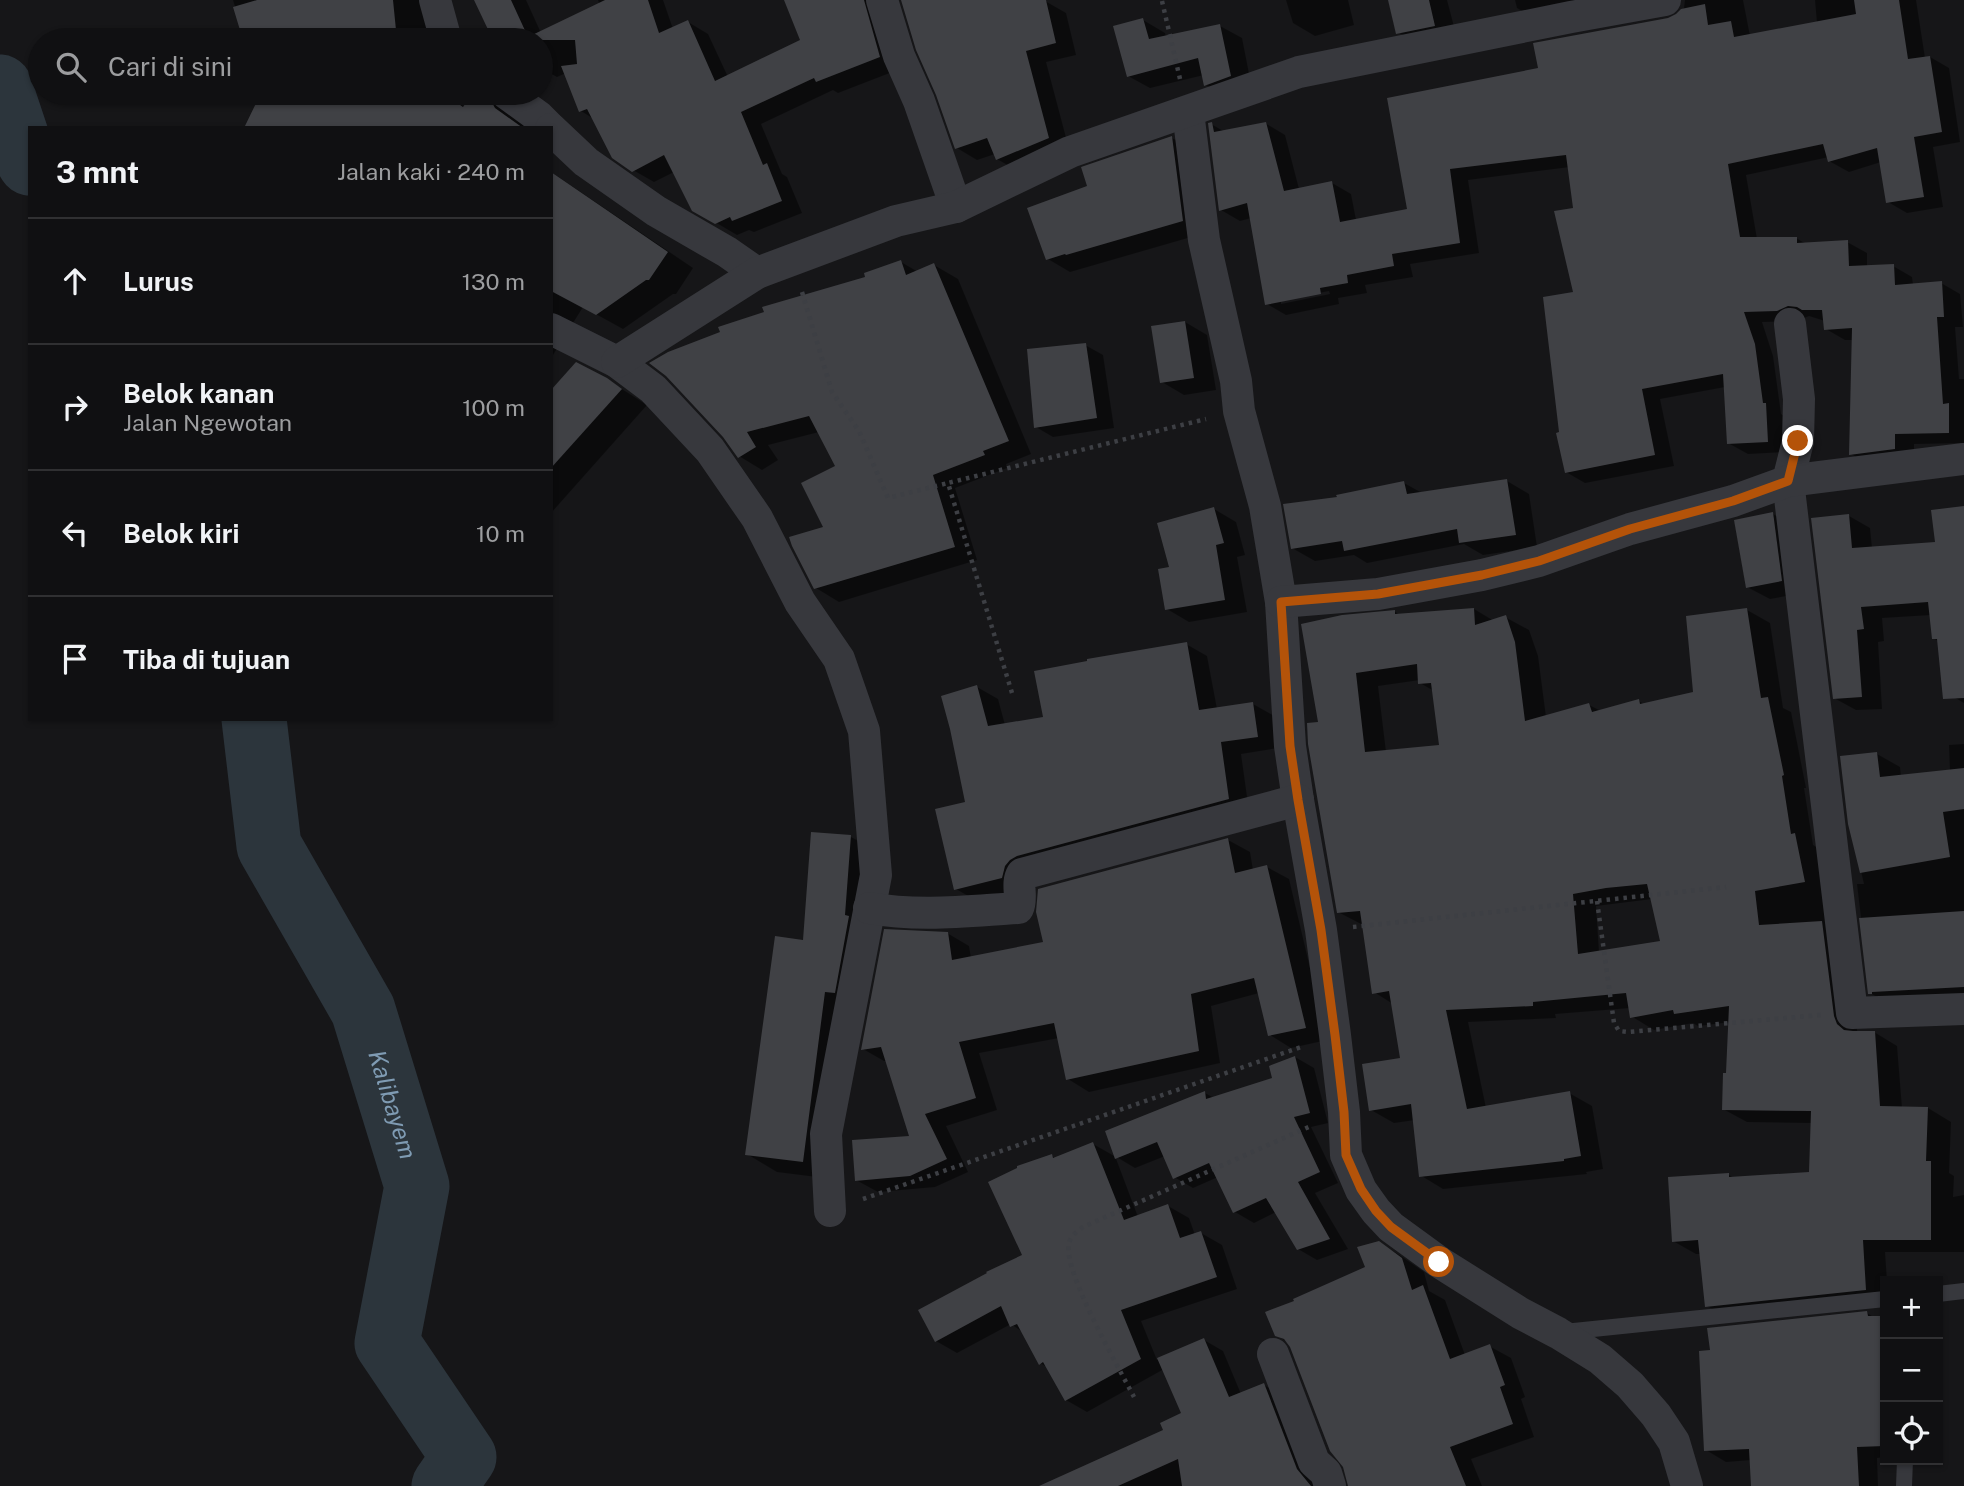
<!DOCTYPE html>
<html lang="id">
<head>
<meta charset="utf-8">
<style>
	body { margin:0; font-family:"Public Sans",sans-serif; background:#19191b; color:#f1f3f6 }
	.controls { position:absolute; right:21px; bottom:21px; display:grid; overflow:hidden; border-radius:0px; box-shadow:0 2px 5px #0004 }
	.controls button { width:63px; height:63px; display:grid; place-items:center; padding:0; border:0; border-bottom:2px solid #303032; background:#101012; color:#f1f3f6; font:35px sans-serif }
	.stop { position:absolute; width:21px; height:21px; margin:-16px; border:5px solid #b45309; border-radius:50%; background:#fff }
	.stop.end { background:#b45309; border-color:#fff; box-shadow:0 2px 7px #0008 }
	.list { margin:0; padding:0; list-style:none }
	h2 { display:flex; justify-content:space-between; align-items:center; height:91px; margin:0; padding:0 28px; font-size:30px }
	h2 small { font-size:23px; font-weight:400; color:#9c9d9f }
	.list li { display:grid; grid-template-columns:46px 1fr auto; gap:21px; align-items:center; box-sizing:border-box; height:126px; padding:0 28px; border-top:2px solid #303032 }
	.list b { display:block; font-size:26px; white-space:nowrap }
	.list p { margin:0; font-size:23px; white-space:nowrap; color:#9c9d9f }
	.list em { font-size:23px; font-style:normal; color:#9c9d9f }
	.icon { flex:none; width:38px; height:38px; fill:none; stroke:currentColor; stroke-width:2; stroke-linecap:round; stroke-linejoin:round }
	.map { position:relative; flex:none; width:1964px; height:1486px; overflow:hidden }
	.search { position:absolute; background:#101012; box-shadow:0 2px 5px #0004; left:28px; top:28px; width:525px; height:77px; display:flex; align-items:center; gap:18px; box-sizing:border-box; padding:0 24px; border-radius:38px; color:#9c9d9f; font-size:26px }
	.panel { position:absolute; background:#101012; box-shadow:0 2px 5px #0004; left:28px; top:126px; width:525px; height:595px; border-radius:0px }
	.map>svg:first-child { display:block }
	.shadow { fill:#0007; fill-rule:evenodd }
	.lines { fill:none; stroke-linecap:round; stroke-linejoin:round }
	.river { stroke:#2c353c; stroke-width:65 }
	.building { fill:#404145; fill-rule:evenodd }
	.path { stroke:#3d3f44; stroke-width:4.5; stroke-dasharray:3.5 5; stroke-linecap:butt }
	.service { stroke:#37383d; stroke-width:16 }
	.minor { stroke:#37383d; stroke-width:32 }
	.route { stroke:#b45309; stroke-width:9 }
	.labels { text-anchor:middle; stroke-width:7; stroke-linejoin:round; paint-order:stroke }
	.water-label { font-size:24px; font-style:italic; fill:#7f9bb3; stroke:#111113 }
</style>
</head>
<body>
<div class="map">
<svg width="1964" height="1486" viewBox="0 0 1964 1486">
	<rect width="100%" height="100%" fill="#161618"/>
	<g class="shadow">
		<polygon points="233,0 429,0 434,30 420,32 421,40 245,40"/>
		<polygon points="476,0 526,0 541,33 600,5 598,0 663,0 673,29 688,22 708,34 728,77 802,41 785,0 888,0 900,69 838,93 833,90 761,124 782,174 787,177 802,213 754,232 749,230 737,235 693,209 674,172 654,182 633,170 594,119 581,111 566,73 557,77 541,68 541,40 495,40"/>
		<polygon points="903,0 1045,1 1066,13 1076,55 1046,62 1069,149 1018,171 997,159 995,154 977,160 957,148"/>
		<polygon points="1286,0 1348,0 1354,25 1315,36 1293,23"/>
		<polygon points="1389,0 1447,0 1457,38 1420,45 1398,32"/>
		<polygon points="1515,0 1640,0 1536,19 1517,8"/>
		<path d="M 1685,0 L 1743,0 L 1750,36 L 1817,23 L 1815,0 L 1916,0 L 1925,58 L 1930,57 L 1949,68 L 1960,142 L 1933,147 L 1943,207 L 1907,213 L 1888,202 L 1881,162 L 1849,172 L 1829,161 L 1829,157 L 1746,175 L 1757,239 L 1796,238 L 1806,244 L 1847,242 L 1867,253 L 1867,267 L 1893,266 L 1912,277 L 1913,285 L 1941,283 L 1960,294 L 1963,327 L 1955,327 L 1959,379 L 1964,379 L 1964,443 L 1914,444 L 1914,459 L 1870,465 L 1851,454 L 1853,340 L 1845,340 L 1826,329 L 1825,321 L 1809,316 L 1797,321 L 1762,322 L 1773,356 L 1781,414 L 1784,416 L 1787,452 L 1748,454 L 1728,443 L 1725,387 L 1660,399 L 1674,466 L 1585,483 L 1566,472 L 1561,433 L 1575,294 L 1575,209 L 1570,167 L 1468,180 L 1479,253 L 1410,264 L 1413,277 L 1365,285 L 1367,293 L 1338,298 L 1339,304 L 1286,315 L 1267,304 L 1251,218 L 1240,221 L 1221,210 L 1211,124 L 1225,132 L 1265,123 L 1285,135 L 1299,189 L 1332,183 L 1351,194 L 1356,220 L 1410,211 L 1540,70 L 1677,16 L 1684,8 ZM 1329,291 L 1330,294 L 1281,304 L 1281,300 Z"/>
		<polygon points="1143,20 1165,33 1166,37 1220,26 1242,38 1252,89 1228,97 1206,85 1204,75 1150,88 1128,76"/>
		<polygon points="263,93 441,93 465,107 475,93 480,93 515,114 525,128 246,128"/>
		<polygon points="1172,138 1194,150 1205,233 1070,272 1048,259 1089,187 1084,169"/>
		<polygon points="551,172 693,268 676,294 673,294 623,329 583,307 551,358"/>
		<polygon points="901,262 918,272 934,265 958,279 1031,454 1006,464 1007,468 955,488 977,560 839,602 816,588 838,466 819,432 768,445 778,460 762,470 739,456 725,436 867,279"/>
		<polygon points="1185,322 1207,335 1216,390 1184,395 1162,382"/>
		<polygon points="1085,345 1103,355 1114,428 1053,437 1036,427"/>
		<polygon points="606,379 647,405 551,513 551,392"/>
		<polygon points="1507,481 1529,494 1537,547 1483,555 1464,544 1367,563 1354,555 1315,561 1292,548 1339,498 1404,483 1422,493"/>
		<polygon points="1964,507 1964,703 1944,691 1940,642 1933,638 1931,615 1882,618 1884,641 1878,642 1882,709 1856,710 1834,698 1849,516 1870,528 1872,548 1937,543"/>
		<polygon points="1214,509 1236,522 1245,555 1237,557 1247,612 1189,622 1167,609 1171,568"/>
		<polygon points="1773,514 1795,527 1803,593 1770,599 1747,587"/>
		<path d="M 1474,609 L 1494,621 L 1505,617 L 1529,630 L 1538,656 L 1546,717 L 1589,705 L 1601,711 L 1639,701 L 1645,705 L 1695,693 L 1747,610 L 1770,623 L 1783,708 L 1791,712 L 1806,788 L 1804,788 L 1813,845 L 1818,848 L 1841,900 L 1857,1030 L 1858,1033 L 1874,1032 L 1897,1046 L 1902,1108 L 1928,1108 L 1951,1122 L 1949,1173 L 1954,1176 L 1953,1197 L 1964,1195 L 1964,1252 L 1885,1252 L 1887,1281 L 1885,1281 L 1885,1303 L 1730,1319 L 1707,1306 L 1701,1254 L 1696,1254 L 1673,1241 L 1729,1175 L 1734,1178 L 1811,1174 L 1812,1123 L 1747,1122 L 1723,1109 L 1728,1075 L 1731,1022 L 1698,1026 L 1693,1023 L 1654,1030 L 1631,1016 L 1630,1008 L 1555,1014 L 1556,1018 L 1468,1022 L 1486,1108 L 1569,1093 L 1592,1106 L 1603,1169 L 1586,1172 L 1587,1174 L 1443,1189 L 1420,1175 L 1415,1120 L 1394,1123 L 1371,1110 L 1402,1059 L 1393,1004 L 1374,992 L 1363,925 L 1338,912 L 1320,723 L 1394,611 L 1401,616 ZM 1420,680 L 1420,683 L 1434,691 L 1441,746 L 1386,752 L 1378,686 ZM 1652,899 L 1662,942 L 1599,952 L 1596,906 Z"/>
		<polygon points="1186,644 1207,656 1217,709 1253,704 1274,716 1278,748 1241,754 1249,811 1022,889 977,901 956,889 968,803 977,687 998,699 1005,725 1045,719"/>
		<polygon points="1964,744 1964,1000 1893,1006 1870,993 1857,884 1864,884 1850,824 1877,754 1900,767 1901,777 1950,771 1949,745"/>
		<polygon points="851,837 882,854 833,1179 777,1172 747,1154 805,942"/>
		<polygon points="1228,840 1250,852 1253,870 1267,867 1289,879 1327,1040 1291,1048 1270,1035 1259,993 1211,1006 1220,1063 1089,1092 1068,1079 1059,1038 979,1053 997,1110 946,1126 968,1172 935,1187 878,1192 856,1180 911,1138 887,1061 884,1061 863,1049 947,933 969,946 971,958 1045,944"/>
		<polygon points="1295,1057 1314,1068 1328,1123 1311,1127 1338,1183 1315,1193 1348,1249 1317,1260 1298,1249 1276,1212 1254,1223 1235,1212 1218,1177 1193,1188 1174,1177 1165,1156 1135,1168 1115,1156 1138,1217 1168,1206 1189,1218 1195,1235 1201,1233 1222,1245 1237,1289 1141,1321 1157,1360 1204,1340 1223,1351 1241,1394 1264,1385 1284,1396 1320,1486 1088,1486 1166,1431 1183,1414 1164,1369 1087,1412 1066,1400 1049,1368 1040,1363 1024,1333 1011,1324 957,1353 936,1341 1025,1256 1052,1156 1056,1159 1093,1144 1116,1157 1205,1093 1214,1098 1274,1080"/>
		<polygon points="1379,1243 1401,1256 1424,1272 1429,1291 1445,1300 1465,1355 1489,1346 1511,1358 1525,1397 1521,1399 1534,1437 1471,1459 1482,1486 1378,1486 1288,1342 1276,1335 1367,1268"/>
		<polygon points="1867,1313 1875,1318 1885,1318 1885,1457 1877,1458 1878,1486 1753,1486 1751,1460 1726,1462 1706,1450"/>
	</g>
	<g class="lines">
		<g class="river">
			<polyline points="0,87 20,147 30,163"/>
			<path id="s1" d="M 254,719 L 269,846 L 363,1010 L 417,1186 L 387,1343 L 464,1457 L 444,1486"/>
		</g>
	</g>
	<g class="building">
		<polygon points="257,0 393,0 397,40 297,40 295,29 261,40 243,40 233,7"/>
		<polygon points="474,0 511,0 528,37 605,0 648,0 659,33 688,20 715,81 800,40 784,0 864,0 880,57 816,82 814,78 741,112 763,165 767,163 782,201 732,221 730,217 715,224 692,211 664,155 632,172 612,158 587,109 579,112 561,66 577,64 575,40 493,40"/>
		<polygon points="901,0 1046,0 1056,43 1026,51 1049,138 996,160 987,138 955,149 936,95 916,50"/>
		<polygon points="1388,0 1429,0 1435,26 1396,34"/>
		<polygon points="1854,0 1899,0 1908,59 1930,56 1942,132 1914,137 1924,197 1886,203 1877,148 1828,162 1823,144 1728,164 1740,237 1797,237 1797,243 1848,240 1849,266 1894,264 1895,285 1942,281 1944,317 1937,317 1943,404 1949,403 1949,433 1895,434 1895,449 1849,455 1852,328 1824,330 1822,310 1802,310 1797,307 1788,306 1777,311 1744,312 1755,344 1763,403 1766,403 1768,442 1727,444 1723,374 1642,389 1655,455 1565,473 1556,433 1559,432 1543,297 1573,292 1554,211 1573,208 1566,155 1450,169 1460,243 1392,254 1394,266 1347,275 1348,283 1320,288 1321,294 1265,305 1247,203 1219,211 1208,123 1212,122 1214,132 1266,122 1284,191 1332,181 1340,222 1407,209 1387,98 1538,68 1533,43 1668,18 1676,14 1681,9 1705,4 1708,25 1731,21 1734,37 1856,14"/>
		<polygon points="1143,18 1149,39 1220,24 1231,76 1204,86 1198,58 1127,77 1113,26"/>
		<polygon points="261,93 356,93 366,98 400,93 443,93 463,107 473,93 482,93 489,97 495,108 523,128 244,128"/>
		<polygon points="1172,136 1183,221 1066,255 1065,254 1046,260 1027,208 1087,186 1081,167"/>
		<polygon points="551,172 668,252 649,280 646,280 596,315 551,291"/>
		<polygon points="901,260 906,275 934,263 1009,441 983,451 985,455 933,475 955,547 814,589 792,546 789,537 823,527 801,483 835,466 809,416 747,432 756,447 738,458 723,437 666,376 649,363 668,352 720,332 718,327 764,312 762,307 865,277 864,273"/>
		<polygon points="1185,321 1194,378 1160,383 1151,326"/>
		<polygon points="1086,343 1097,418 1034,428 1027,349"/>
		<polygon points="576,362 607,378 622,389 551,468 551,390"/>
		<polygon points="1507,479 1516,535 1459,543 1457,529 1344,551 1342,541 1291,549 1283,504 1337,497 1336,495 1404,481 1407,494"/>
		<polygon points="1964,506 1964,698 1943,699 1937,639 1932,639 1928,602 1861,607 1864,629 1857,630 1862,697 1833,699 1811,518 1849,514 1852,548 1935,542 1931,510"/>
		<polygon points="1214,507 1224,543 1216,545 1225,600 1165,610 1158,569 1169,567 1157,523"/>
		<polygon points="1773,512 1782,581 1746,588 1734,520"/>
		<path d="M 1474,608 L 1475,625 L 1506,615 L 1515,642 L 1525,721 L 1589,703 L 1592,712 L 1639,699 L 1640,704 L 1693,692 L 1686,616 L 1747,608 L 1761,698 L 1768,697 L 1784,775 L 1782,776 L 1791,834 L 1795,833 L 1805,882 L 1755,891 L 1759,925 L 1822,921 L 1834,1016 L 1837,1024 L 1844,1030 L 1853,1031 L 1875,1031 L 1880,1106 L 1928,1107 L 1926,1161 L 1931,1161 L 1931,1240 L 1863,1240 L 1866,1290 L 1705,1307 L 1698,1240 L 1672,1242 L 1668,1177 L 1729,1173 L 1729,1177 L 1809,1172 L 1811,1111 L 1722,1110 L 1723,1073 L 1726,1073 L 1729,1006 L 1674,1014 L 1673,1010 L 1630,1018 L 1626,993 L 1533,1002 L 1533,1006 L 1446,1010 L 1467,1109 L 1570,1091 L 1581,1156 L 1564,1159 L 1564,1161 L 1419,1177 L 1411,1104 L 1369,1111 L 1362,1064 L 1400,1058 L 1389,991 L 1372,994 L 1360,911 L 1337,913 L 1308,744 L 1307,723 L 1318,722 L 1301,624 L 1342,615 L 1395,610 L 1395,614 ZM 1417,664 L 1418,684 L 1431,683 L 1439,745 L 1365,752 L 1356,673 ZM 1647,884 L 1660,941 L 1578,954 L 1573,894 L 1606,888 Z"/>
		<polygon points="1187,642 1199,710 1253,702 1258,737 1221,742 1229,799 1017,856 1010,860 1005,866 1002,878 954,890 935,809 965,802 950,729 941,696 977,685 988,726 1043,717 1034,671 1087,661 1087,659"/>
		<polygon points="1877,752 1880,777 1964,768 1964,809 1943,812 1950,857 1860,873 1848,824 1840,756"/>
		<polygon points="811,832 851,835 845,915 849,916 835,993 825,992 803,1162 745,1155 775,936 803,940"/>
		<polygon points="1228,838 1235,873 1267,865 1306,1028 1268,1036 1254,978 1191,994 1199,1051 1066,1080 1054,1023 959,1042 976,1098 925,1114 947,1159 910,1176 855,1181 852,1140 909,1136 881,1047 861,1050 884,929 948,932 952,960 1043,942 1036,912 1038,889"/>
		<polygon points="1964,911 1964,987 1872,992 1872,994 1868,994 1859,918"/>
		<polygon points="1295,1056 1310,1113 1294,1117 1320,1172 1298,1182 1330,1239 1297,1250 1266,1198 1233,1213 1209,1163 1173,1179 1157,1142 1115,1159 1105,1131 1205,1091 1206,1099 1272,1078 1269,1066"/>
		<polygon points="1093,1142 1124,1220 1168,1204 1180,1238 1201,1231 1217,1277 1121,1310 1141,1359 1065,1401 1043,1362 1039,1365 1017,1324 1010,1327 1001,1306 935,1342 918,1310 987,1273 986,1272 1022,1255 988,1182 1017,1168 1017,1166 1052,1154 1053,1158"/>
		<polygon points="1379,1241 1402,1258 1412,1290 1423,1285 1450,1359 1490,1344 1505,1385 1500,1387 1513,1424 1450,1447 1466,1486 1348,1486 1343,1467 1330,1451 1290,1347 1284,1339 1275,1336 1265,1312 1294,1301 1293,1299 1365,1267 1357,1247"/>
		<polygon points="1867,1311 1868,1316 1885,1316 1885,1446 1857,1447 1859,1486 1751,1486 1749,1449 1704,1451 1699,1351 1710,1350 1707,1328"/>
		<polygon points="1204,1338 1229,1397 1264,1383 1297,1469 1311,1486 1182,1486 1178,1459 1118,1486 1039,1486 1163,1430 1160,1423 1181,1413 1157,1358"/>
	</g>
	<g class="lines">
		<g class="path">
			<polyline points="1162,1 1180,79"/>
			<polyline points="802,292 832,392 859,431 888,498 948,483"/>
			<polyline points="1012,693 948,483 1206,419"/>
			<polyline points="1597,901 1614,1023 1619,1031 1628,1032 1821,1015"/>
			<polyline points="1353,927 1726,887"/>
			<polyline points="863,1199 1301,1047"/>
			<path d="M 1134,1397 C 1119,1368 1062,1270 1069,1243 C 1071,1235 1078,1231 1083,1227 L 1311,1126"/>
		</g>
		<g class="service">
			<polyline points="1938,1294 1964,1291"/>
			<polyline points="1564,1332 1885,1299"/>
			<polyline points="1904,1486 1905,1460"/>
		</g>
		<g class="minor">
			<polyline points="435,0 446,40"/>
			<polyline points="882,0 899,56 919,101 956,207"/>
			<polyline points="506,93 539,117 550,128"/>
			<polyline points="1188,112 1204,240 1236,381 1239,411 1265,506 1281,602 1290,746 1298,800 1321,930 1335,1035 1344,1112 1346,1155 1361,1190 1376,1211 1391,1227 1439,1262 1520,1313 1558,1333 1600,1359 1630,1385 1656,1415 1674,1442 1687,1486"/>
			<polyline points="551,129 586,162 656,211 727,252 757,273"/>
			<polyline points="1790,324 1799,399 1798,441 1788,481 1852,1013 1964,1009"/>
			<polyline points="551,329 617,362 653,389 710,450 757,518 800,602 839,659 864,731 876,875 826,1134 830,1211"/>
			<polyline points="617,362 757,273 896,221 956,207 1070,152 1299,72 1571,17 1665,0"/>
			<polyline points="1281,602 1378,594 1482,575 1539,561 1630,529 1733,501 1788,481 1964,459"/>
			<path d="M 869,908 C 920,917 967,911 1018,908 C 1023,898 1016,884 1022,874 L 1298,800"/>
			<polyline points="1273,1354 1314,1462 1326,1473 1330,1486"/>
		</g>
	</g>
	<g class="lines">
		<polyline class="route" points="1439,1262 1391,1227 1376,1211 1361,1189 1346,1155 1344,1112 1335,1035 1321,930 1298,800 1290,746 1281,602 1378,594 1482,575 1539,561 1630,529 1733,501 1788,481 1798,441"/>
	</g>
	<g class="labels">
		<g class="water-label">
			<text dy="8" stroke="none"><textPath href="#s1" startOffset="416">Kalibayem</textPath></text>
		</g>
	</g>
</svg>
<div class="controls">
<button>+</button>
<button>−</button>
<button><svg class="icon" aria-label="locate" viewBox="0 0 24 24"><circle cx="12" cy="12" r="6"/><path d="M12 2v4M12 18v4M2 12h4M18 12h4"/></svg></button>
</div>
<div class="stop" style="left:1439px;top:1262px"></div>
<div class="stop end" style="left:1798px;top:441px"></div>
<div class="search"><svg class="icon" aria-label="search" viewBox="0 0 24 24"><circle cx="10" cy="10" r="6"/><path d="M15 15l6 6"/></svg>Cari di sini</div>
<section class="panel">
<h2>3 mnt<small>Jalan kaki · 240 m</small></h2>
<ul class="list">
<li><svg class="icon" aria-label="ahead" viewBox="0 0 24 24"><path d="M12 20V5M6 11l6-6 6 6"/></svg><div><b>Lurus</b></div><em>130 m</em></li>
<li><svg class="icon" aria-label="right" viewBox="0 0 24 24"><path d="M7 20v-9h11M14 6l5 5-5 5"/></svg><div><b>Belok kanan</b><p>Jalan Ngewotan</p></div><em>100 m</em></li>
<li><svg class="icon" aria-label="left" viewBox="0 0 24 24"><path d="M17 20v-9H6M10 6l-5 5 5 5"/></svg><div><b>Belok kiri</b></div><em>10 m</em></li>
<li><svg class="icon" aria-label="arrive" viewBox="0 0 24 24"><path d="M6 21V4h12l-3 4 3 4H6"/></svg><div><b>Tiba di tujuan</b></div></li>
</ul>
</section>
</div>
</body>
</html>
